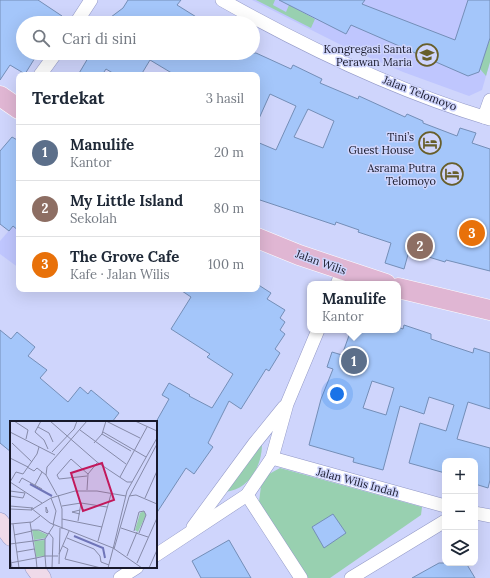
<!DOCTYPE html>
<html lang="id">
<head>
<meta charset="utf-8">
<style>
	body { margin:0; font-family:Lora,serif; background:#f2f2f3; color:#1f2937 }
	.controls { position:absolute; right:12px; bottom:12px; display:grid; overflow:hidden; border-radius:8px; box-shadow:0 4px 16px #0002 }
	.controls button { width:36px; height:36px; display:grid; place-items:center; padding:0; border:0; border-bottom:1px solid #e0e1e3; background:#fff; color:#1f2937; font:20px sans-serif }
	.you { position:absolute; left:337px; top:394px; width:14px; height:14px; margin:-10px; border:3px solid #fff; border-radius:50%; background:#1a73e8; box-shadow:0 0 0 6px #1a73e833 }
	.badge { display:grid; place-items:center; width:26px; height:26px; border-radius:50%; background:#2563eb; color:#fff; font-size:13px; font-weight:700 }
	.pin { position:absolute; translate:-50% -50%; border:2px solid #fff; box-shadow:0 1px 4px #0006 }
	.popup { position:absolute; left:307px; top:281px; width:94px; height:52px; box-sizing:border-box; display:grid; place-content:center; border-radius:8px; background:#fff; filter:drop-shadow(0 1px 3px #0005); font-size:13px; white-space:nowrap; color:#747a83 }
	.popup b { font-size:15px; color:#1f2937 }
	.popup::after { content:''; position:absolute; left:50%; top:100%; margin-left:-8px; border:8px solid transparent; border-top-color:#fff }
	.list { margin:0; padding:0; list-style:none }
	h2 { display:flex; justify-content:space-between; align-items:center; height:52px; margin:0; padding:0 16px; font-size:17px }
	h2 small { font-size:13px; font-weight:400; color:#747a83 }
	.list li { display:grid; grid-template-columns:26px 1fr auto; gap:12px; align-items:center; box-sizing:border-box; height:56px; padding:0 16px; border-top:1px solid #e0e1e3 }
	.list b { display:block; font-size:15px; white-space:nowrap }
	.list p { margin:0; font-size:13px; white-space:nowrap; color:#747a83 }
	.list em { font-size:13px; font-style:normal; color:#747a83 }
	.icon { flex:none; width:22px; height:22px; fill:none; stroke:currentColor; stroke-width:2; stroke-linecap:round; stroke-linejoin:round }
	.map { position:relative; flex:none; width:490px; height:578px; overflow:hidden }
	.search { position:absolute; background:#fff; box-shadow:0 4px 16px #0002; left:16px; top:16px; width:244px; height:44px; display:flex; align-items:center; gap:10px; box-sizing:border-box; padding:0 14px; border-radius:22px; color:#747a83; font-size:15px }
	.panel { position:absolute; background:#fff; box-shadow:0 4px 16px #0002; left:16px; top:72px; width:244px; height:220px; border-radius:8px }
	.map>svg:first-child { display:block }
	.built { fill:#bfc6fe }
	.green { fill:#98d0b0 }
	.building { fill:#a4c6fa; stroke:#748eb7; fill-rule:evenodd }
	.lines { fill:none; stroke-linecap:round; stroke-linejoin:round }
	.minor-casing { stroke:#9399c7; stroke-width:14 }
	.secondary-casing { stroke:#9399c7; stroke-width:19 }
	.primary-casing { stroke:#fff; stroke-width:21 }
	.minor { stroke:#fff; stroke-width:13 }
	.secondary { stroke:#efdae9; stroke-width:18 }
	.primary { stroke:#e0b6d3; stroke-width:20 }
	.labels { text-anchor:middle; stroke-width:3; stroke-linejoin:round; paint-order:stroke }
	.poi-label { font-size:11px; fill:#18192b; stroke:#cfd5fc; text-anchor:end }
	.street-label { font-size:11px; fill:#18192b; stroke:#cfd5fc }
	.inset-river { fill:none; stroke:#6f75b8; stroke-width:2 }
	.inset-road { fill:none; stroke:#868aa8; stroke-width:1 }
	.view { fill:#c2185b; fill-opacity:0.15; stroke:#c2185b; stroke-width:2 }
	.inset-edge { fill:none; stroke:#18192b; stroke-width:2 }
</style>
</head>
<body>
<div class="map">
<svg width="490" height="578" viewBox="0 0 490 578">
	<rect width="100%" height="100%" fill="#cfd5fc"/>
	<g class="built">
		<polygon points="252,0 490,0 490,62 482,90 469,96 403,72 345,47"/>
		<polygon points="19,219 19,268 0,254 0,241"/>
	</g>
	<g class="green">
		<polygon points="256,0 275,0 273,5 286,12 289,5 315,19 311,28"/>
		<polygon points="490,38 490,62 486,76 480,69"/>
		<path d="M 262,444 C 262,466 249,490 225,492 Z"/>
		<polygon points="280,468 422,507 421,515 330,578 308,578 259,502 261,486 269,474"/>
	</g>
	<g class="building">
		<polygon points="0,0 38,0 62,16 57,23 23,23 23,53 38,53 25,74 10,65 0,80"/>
		<polygon points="128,0 181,0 177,5 206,23 103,23 123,8"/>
		<polygon points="279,0 365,0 362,4 455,40 468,0 490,0 490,38 479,72 468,76 351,25 346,34"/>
		<path d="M 91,53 L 256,53 L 291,69 L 293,65 L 322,79 L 320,83 L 358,99 L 359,96 L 405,117 L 407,114 L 423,121 L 423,123 L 457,136 L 460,128 L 476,133 L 472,143 L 490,149 L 490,271 L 446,260 L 445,262 L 409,251 L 404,269 L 385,263 L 391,243 L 358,232 L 359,230 L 336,222 L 335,225 L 257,199 L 257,142 L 276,150 L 296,106 L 270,94 L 257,123 L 257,75 L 175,75 L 150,60 L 141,75 L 116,75 L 106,69 L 102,75 L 78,75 ZM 308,109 L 334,121 L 323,148 L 294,137 Z"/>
		<polygon points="12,137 19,141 19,231 13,226 9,231 0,224 0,151"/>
		<polygon points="257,284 271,293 267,299 285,310 280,318 285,322 280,330 285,334 275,349 280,353 269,371 266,369 241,409 229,401 208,443 213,447 194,474 186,468 156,514 156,422 169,399 162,395 169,383 190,395 189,396 212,408 233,374 207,357 210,354 171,329 191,297 179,289 257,289"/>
		<path d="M 404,325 L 431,334 L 431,339 L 473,353 L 474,348 L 490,353 L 490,409 L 468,402 L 457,439 L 490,448 L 490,480 L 488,488 L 475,484 L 475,461 L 445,461 L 445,473 L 409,463 L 420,423 L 446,431 L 454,405 L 429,397 L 424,414 L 400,406 L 383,470 L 353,462 L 354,458 L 309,445 L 321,399 L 333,369 L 327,367 L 332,352 L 342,355 L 351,330 L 398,330 L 398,327 L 403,329 ZM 372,381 L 394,388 L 386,415 L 363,408 Z"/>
		<polygon points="0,330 11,339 17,332 35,347 28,356 47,370 40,378 68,402 80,387 88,394 91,390 119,413 112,422 11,422 11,452 0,443"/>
		<polygon points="333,514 346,533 324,548 312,527"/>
		<polygon points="229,540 251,578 201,578 192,561"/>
		<polygon points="439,563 466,563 475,578 412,578"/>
	</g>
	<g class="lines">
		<g class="minor-casing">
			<g id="minor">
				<path d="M 222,0 C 307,48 396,91 490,119"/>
				<polyline points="76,23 91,0"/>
				<polyline points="40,75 56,53"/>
				<polyline points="484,117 490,100"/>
				<polyline points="337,284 343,270"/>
				<polyline points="272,458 445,506"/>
				<polyline points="247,495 301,578"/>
				<polyline points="475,513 490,516"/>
				<polyline points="193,527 254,444 284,407"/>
				<polyline points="156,555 247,495 272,458 287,404 318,330"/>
				<polyline points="120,578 137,567"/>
				<polyline points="351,578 445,521"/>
			</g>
		</g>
		<g class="secondary-casing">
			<g id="secondary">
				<polyline points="0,522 11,537"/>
				<polyline points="34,567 42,578"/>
			</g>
		</g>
		<g class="primary-casing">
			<g id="primary">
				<polyline points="0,96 19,109"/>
				<polyline points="257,238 299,255 386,284"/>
				<polyline points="398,288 490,310"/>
			</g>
		</g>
		<use href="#minor" class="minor"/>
		<use href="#secondary" class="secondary"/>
		<use href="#primary" class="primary"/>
	</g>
	<defs>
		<g id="school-ring" transform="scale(1.15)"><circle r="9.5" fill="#cfd5fc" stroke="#675e2a" stroke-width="1.5"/><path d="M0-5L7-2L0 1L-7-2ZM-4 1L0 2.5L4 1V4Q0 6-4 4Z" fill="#675e2a"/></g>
		<g id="hotel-ring" transform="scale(1.15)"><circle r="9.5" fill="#cfd5fc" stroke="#675e2a" stroke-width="1.5"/><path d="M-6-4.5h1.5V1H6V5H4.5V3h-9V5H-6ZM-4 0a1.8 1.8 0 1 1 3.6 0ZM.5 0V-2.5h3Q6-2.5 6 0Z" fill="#675e2a"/></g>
	</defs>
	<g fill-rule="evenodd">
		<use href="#school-ring" x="427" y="55"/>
		<use href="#hotel-ring" x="430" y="143"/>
		<use href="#hotel-ring" x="452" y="174"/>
	</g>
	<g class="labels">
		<g class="poi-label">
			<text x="412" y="53">Kongregasi Santa<tspan x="412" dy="13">Perawan Maria</tspan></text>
			<text x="414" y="141">Tini’s<tspan x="414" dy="13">Guest House</tspan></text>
			<text x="436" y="172">Asrama Putra<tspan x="436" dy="13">Telomoyo</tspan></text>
		</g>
		<g class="street-label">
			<text transform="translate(420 93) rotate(21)" y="4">Jalan Telomoyo</text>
			<text transform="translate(321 262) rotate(20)" y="4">Jalan Wilis</text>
			<text transform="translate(358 482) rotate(15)" y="4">Jalan Wilis Indah</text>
		</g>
	</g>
	<g transform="translate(10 421)">
		<rect width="147" height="147" fill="#cfd5fc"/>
		<path d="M 134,90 L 136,94 L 128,111 L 125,109 L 130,92 ZM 22,109 L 27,109 L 38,114 L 35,117 L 24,119 ZM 35,119 L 35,135 L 26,136 L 24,120 Z" fill="#98d0b0"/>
		<path class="inset-river" d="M 20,63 L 42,75M 64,115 L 93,127 L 95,137"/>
		<path class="inset-road" d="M 4,0 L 18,9 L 16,18M 31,0 L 25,11 L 34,19 L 38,28M 40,0 L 87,41 L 117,61 L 122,61M 96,0 L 130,17M 125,0 L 147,10M 28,6 L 39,12 L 43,21M 70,9 L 116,43M 0,11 L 45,34M 93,11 L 136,36M 92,13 L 121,30M 2,22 L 22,41M 84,22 L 92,13 L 96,0M 42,31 L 64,8 L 67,0M 0,37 L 18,46M 17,46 L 24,50 L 27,47 L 36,54M 77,55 L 49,58 L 47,54 L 61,38 L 78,53M 110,56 L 137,6M 0,61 L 6,51 L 13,53 L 27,33 L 29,26M 0,61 L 32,82M 9,62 L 12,57 L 32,68M 25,64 L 32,51M 77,69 L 78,53 L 87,42M 0,70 L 15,72M 47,74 L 36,54 L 37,46 L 77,0M 48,74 L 52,88 L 52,108M 0,75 L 13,77 L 15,72M 119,75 L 126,74 L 147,83M 41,77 L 46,90 L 43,104M 135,77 L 147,50M 0,85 L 23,87M 52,85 L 71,82 L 97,86M 36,86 L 38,91 L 37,92 L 36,91 ZM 21,87 L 40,102 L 103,127 L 132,147M 0,88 L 22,89M 21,89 L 41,77 L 65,70 L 87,70 L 116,75M 70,93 L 62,91 L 70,89M 52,98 L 92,106M 68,100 L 71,82M 0,103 L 22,101 L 30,95M 3,103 L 9,147M 111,107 L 138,116M 21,109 L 29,109 L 38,113M 124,110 L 129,91 L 134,90 L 136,94 L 129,112M 39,112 L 43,117 L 42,147M 4,114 L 22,110M 57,117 L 84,128 L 90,135 L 91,141 L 99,144M 35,118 L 35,135 L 26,137 L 23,120 ZM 35,118 L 44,104M 88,120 L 101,73M 0,123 L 23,120 L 20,101M 53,125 L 58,128 L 55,138 L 91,147M 103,128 L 117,70 L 147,17M 104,128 L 119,76 L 147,23M 7,131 L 24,128M 49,133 L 59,110M 0,135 L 2,147M 117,135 L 127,111M 0,142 L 26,137 L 27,147M 127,142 L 147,97M 49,143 L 50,107M 36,147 L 35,135 L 48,135M 98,147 L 103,128M 139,147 L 147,129"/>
		<path class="view" d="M 92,42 L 104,79 L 73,90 L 61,52 Z"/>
		<rect width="147" height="147" class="inset-edge"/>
	</g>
</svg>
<div class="controls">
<button>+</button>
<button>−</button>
<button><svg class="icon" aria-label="layers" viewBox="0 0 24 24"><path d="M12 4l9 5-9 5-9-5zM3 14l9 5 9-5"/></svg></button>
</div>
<div class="you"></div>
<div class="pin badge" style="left:354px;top:361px;background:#5c6f8a">1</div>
<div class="popup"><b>Manulife</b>Kantor</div>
<div class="pin badge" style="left:420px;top:246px;background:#8d6e63">2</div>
<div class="pin badge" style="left:472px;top:233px;background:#e8710a">3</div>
<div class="search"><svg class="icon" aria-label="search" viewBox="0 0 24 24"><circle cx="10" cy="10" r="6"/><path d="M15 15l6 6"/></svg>Cari di sini</div>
<section class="panel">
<h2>Terdekat<small>3 hasil</small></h2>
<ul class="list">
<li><span class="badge" style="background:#5c6f8a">1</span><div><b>Manulife</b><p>Kantor</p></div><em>20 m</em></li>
<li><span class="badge" style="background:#8d6e63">2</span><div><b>My Little Island</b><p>Sekolah</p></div><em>80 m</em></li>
<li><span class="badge" style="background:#e8710a">3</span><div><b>The Grove Cafe</b><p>Kafe · Jalan Wilis</p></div><em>100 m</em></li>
</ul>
</section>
</div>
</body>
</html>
